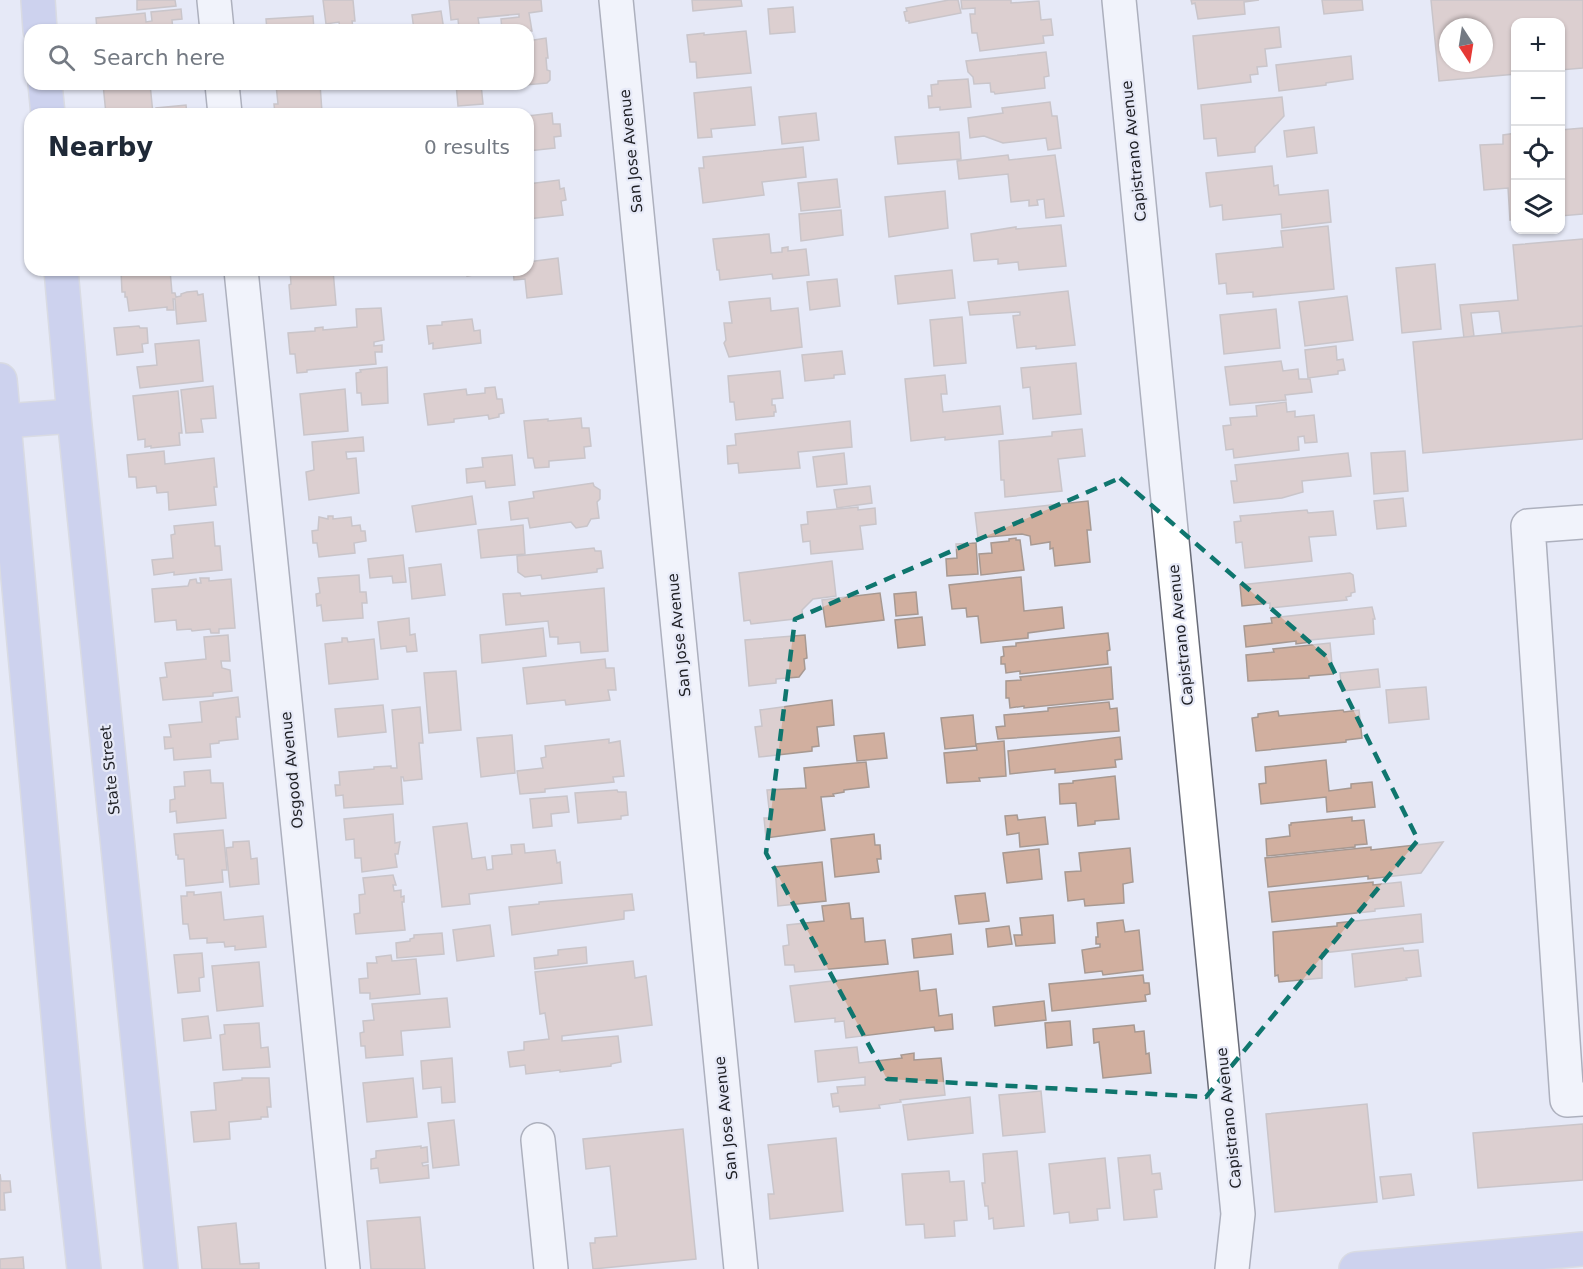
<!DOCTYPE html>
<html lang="en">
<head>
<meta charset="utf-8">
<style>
	body { margin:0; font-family:"DejaVu Sans",sans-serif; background:#f6f6f7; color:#1f2937 }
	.controls { position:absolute; right:18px; top:18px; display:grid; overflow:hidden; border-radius:12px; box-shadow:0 2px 4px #0004 }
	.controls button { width:54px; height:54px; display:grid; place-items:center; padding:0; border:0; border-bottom:2px solid #e0e1e3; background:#fff; color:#1f2937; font:30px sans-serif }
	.compass { position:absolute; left:1439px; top:18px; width:54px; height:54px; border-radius:50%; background:#fff; box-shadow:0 2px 4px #0004; rotate:168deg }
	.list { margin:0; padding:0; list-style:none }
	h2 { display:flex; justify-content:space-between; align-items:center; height:78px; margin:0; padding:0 24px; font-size:26px }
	h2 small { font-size:20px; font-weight:400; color:#747a83 }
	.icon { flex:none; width:33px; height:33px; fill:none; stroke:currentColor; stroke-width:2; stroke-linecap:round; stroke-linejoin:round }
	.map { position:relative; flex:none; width:1583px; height:1269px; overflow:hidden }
	.search { position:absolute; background:#fff; box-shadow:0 2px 4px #0004; left:24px; top:24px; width:510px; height:66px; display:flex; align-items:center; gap:15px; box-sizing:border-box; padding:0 21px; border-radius:18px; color:#747a83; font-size:22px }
	.panel { position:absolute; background:#fff; box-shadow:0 2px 4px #0004; left:24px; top:108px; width:510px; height:168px; border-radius:18px }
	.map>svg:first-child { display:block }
	.building { fill:#d1af9f; stroke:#a79992; stroke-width:1.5; fill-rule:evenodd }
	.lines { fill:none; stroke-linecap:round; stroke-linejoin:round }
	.minor-casing { stroke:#686b77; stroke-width:36 }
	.major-casing { stroke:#c9c9ca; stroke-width:36 }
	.minor { stroke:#fff; stroke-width:33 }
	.major { stroke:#b0b6e3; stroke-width:33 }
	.marked { fill:none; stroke:#0f766e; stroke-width:4.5; stroke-dasharray:12 8; stroke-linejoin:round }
	.labels { text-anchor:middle; stroke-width:4.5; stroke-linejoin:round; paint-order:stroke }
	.street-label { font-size:15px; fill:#1e1f24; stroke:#e6e9f7 }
</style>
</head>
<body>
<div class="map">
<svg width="1583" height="1269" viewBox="0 0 1583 1269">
	<rect width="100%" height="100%" fill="#e6e9f7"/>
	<g class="building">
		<polygon points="137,0 175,0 176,6 137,10"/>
		<polygon points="323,0 353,0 355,21 352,21 353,27 340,29 339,22 326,24"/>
		<polygon points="449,0 541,0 542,11 529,13 532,31 502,30 501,19 519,17 519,14 478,18 480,30 459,30 458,19 451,20"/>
		<polygon points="692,0 741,0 742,6 693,11"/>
		<polygon points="949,0 958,0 961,13 909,23 909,21 906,21 904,12 907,11 906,8"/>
		<polygon points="961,0 1011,0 1011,3 1039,1 1041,20 1051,19 1053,35 1043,36 1044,43 980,51 977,33 972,33 970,14 975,14 975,8 962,9"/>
		<polygon points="1191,0 1259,0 1244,2 1245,14 1198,19 1195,3 1192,4"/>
		<polygon points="1322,0 1362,0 1363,10 1324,14"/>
		<path d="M 1431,0 L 1583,0 L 1583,68 L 1560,70 L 1560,22 L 1516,22 L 1516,74 L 1439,81 ZM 1448,27 L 1484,27 L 1484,63 L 1448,63 Z"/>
		<polygon points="793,7 795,32 770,34 768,9"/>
		<polygon points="181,9 182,19 172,20 173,30 97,30 96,18 145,13 146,22 152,21 151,12"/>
		<polygon points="441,11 444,30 414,30 412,15"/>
		<polygon points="313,16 314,30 267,30 266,19"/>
		<polygon points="1279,27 1281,47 1265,49 1267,66 1257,67 1258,74 1250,75 1251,82 1198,89 1193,36"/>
		<polygon points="746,31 751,73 697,78 696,62 690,62 687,35 704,33 704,35"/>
		<polygon points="546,38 548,58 546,58 547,70 550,71 550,80 547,83 502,87 502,84 528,84 528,41"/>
		<polygon points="1046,52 1049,76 1044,77 1045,88 995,94 994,92 991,92 990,83 974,84 973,77 968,72 966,61"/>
		<polygon points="1351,56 1353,79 1326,83 1326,85 1279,91 1276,65"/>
		<polygon points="968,79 971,107 940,110 940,107 929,108 928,96 932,96 931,85 938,84 938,81"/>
		<polygon points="103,84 150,84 153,114 106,114"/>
		<polygon points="320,84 322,112 314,112 315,114 275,114 274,104 278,104 276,85"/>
		<polygon points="456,84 481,84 483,104 458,106"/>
		<polygon points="751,87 755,125 711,129 712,137 698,138 694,93"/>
		<polygon points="1282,97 1284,116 1255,147 1255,152 1218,156 1216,138 1204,139 1201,105"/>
		<polygon points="1050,102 1052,116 1057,116 1061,148 1048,150 1046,138 1003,143 984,136 970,138 968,118 1003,113 1002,108"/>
		<polygon points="186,105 187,114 157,114 156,108"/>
		<polygon points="552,113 553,124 560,124 561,136 554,137 555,148 528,151 528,116"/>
		<polygon points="816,113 819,140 782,144 779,117"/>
		<polygon points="1314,127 1317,153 1287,157 1284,131"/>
		<polygon points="1583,128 1583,214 1560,216 1560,130"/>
		<polygon points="959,132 961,159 898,164 895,137"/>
		<polygon points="1516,133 1516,219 1510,220 1508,188 1484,190 1480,145 1503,144 1503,135"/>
		<polygon points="803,147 806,177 762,182 764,195 703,203 699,168 704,168 703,157"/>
		<polygon points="1008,155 1009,160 1055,155 1064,216 1046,218 1044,199 1037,200 1038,205 1029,206 1029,200 1011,202 1008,174 959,179 957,161"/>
		<polygon points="1272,166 1274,186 1278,185 1279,195 1328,190 1331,222 1282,228 1281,214 1223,220 1222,205 1210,207 1206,173"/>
		<polygon points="837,179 840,207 801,211 798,183"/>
		<polygon points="559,180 560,189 564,188 566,200 561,201 563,215 528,219 528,184"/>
		<polygon points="945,191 948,228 889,237 885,197"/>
		<polygon points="841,210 843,235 801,241 799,214"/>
		<polygon points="1061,225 1066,266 1019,270 1018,262 998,264 998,259 974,261 971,234 1016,227 1016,229"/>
		<polygon points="1328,226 1334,289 1253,297 1253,292 1227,294 1226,283 1219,284 1216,254 1283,247 1281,231"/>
		<polygon points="769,234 771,253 782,252 782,248 788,247 788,251 806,249 809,275 773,279 772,274 720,280 719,270 717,270 713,239"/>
		<polygon points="1583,239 1583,326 1502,333 1499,311 1471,313 1474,336 1464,338 1460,305 1518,300 1513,245"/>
		<polygon points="558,258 562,294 527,298 525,279 514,280 513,270 528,270 528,262"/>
		<polygon points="1435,264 1441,329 1402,333 1396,268"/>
		<polygon points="137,270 170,270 172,293 175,293 176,297 181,296 181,294 187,292 197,291 198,295 203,294 206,321 177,324 175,299 173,299 174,310 167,310 167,307 129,311 127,297 125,297 125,292 122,292 121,271"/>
		<polygon points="290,270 333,270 336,305 291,309 289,285 291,284"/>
		<polygon points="353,270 381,270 381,274 354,275"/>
		<polygon points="449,270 495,270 496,272 467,276 466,271 449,273"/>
		<polygon points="952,270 955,298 898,304 895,276"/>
		<polygon points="837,279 840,306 810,310 807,282"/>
		<polygon points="1068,291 1075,345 1036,349 1036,346 1017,348 1013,316 1020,315 1020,312 970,315 968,302"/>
		<polygon points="1347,296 1353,340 1305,346 1299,302"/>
		<polygon points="770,298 771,311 798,308 802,347 729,357 724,343 726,340 724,323 732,323 729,302"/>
		<polygon points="381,308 384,340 374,342 374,346 382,345 382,352 375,352 376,364 307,370 307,372 297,373 295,354 290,354 288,333 315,331 315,328 323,327 323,330 357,327 356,309"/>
		<polygon points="1276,309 1280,348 1224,354 1220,315"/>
		<polygon points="962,317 966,363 934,366 930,320"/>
		<polygon points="472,319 474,331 480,330 481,343 433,349 433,343 429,344 427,326 442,325 442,322"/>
		<polygon points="139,326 140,328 147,328 148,343 142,344 143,352 117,355 114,328"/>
		<polygon points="1583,326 1583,439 1423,453 1413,342"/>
		<polygon points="199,340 203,381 140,388 137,367 157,365 155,344"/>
		<polygon points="1336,346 1337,360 1343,359 1345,370 1338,371 1338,374 1308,378 1305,350"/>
		<polygon points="842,351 845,374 834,375 834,378 805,381 802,355"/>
		<polygon points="1281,361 1283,371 1298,369 1299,379 1310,379 1312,392 1285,395 1286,400 1230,405 1225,367"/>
		<polygon points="1076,363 1081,414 1033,419 1030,387 1023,388 1021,368"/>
		<polygon points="387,367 388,403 362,405 361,393 357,393 356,373 361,372 360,370"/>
		<polygon points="780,371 783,398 772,399 772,405 775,405 776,412 774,412 774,416 736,420 734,402 730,402 728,376"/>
		<polygon points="945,375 947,394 941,394 943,412 1000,406 1003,434 945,440 945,437 911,441 905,379"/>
		<polygon points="213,386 216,418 201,419 203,432 186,433 181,390"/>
		<polygon points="495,387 497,399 502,399 504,413 499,414 499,417 489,419 488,415 454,419 454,422 428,425 424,394 466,389 467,395 485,393 485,388"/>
		<polygon points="345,389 348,431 304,435 300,394"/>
		<polygon points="178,391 182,433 179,433 180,445 151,448 151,446 145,447 145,439 138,440 133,396"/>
		<polygon points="1286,402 1287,412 1295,411 1295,417 1314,415 1317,442 1305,443 1304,436 1298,437 1299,450 1234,458 1233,449 1226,450 1223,426 1231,425 1230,418 1257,416 1256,406"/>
		<polygon points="581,418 582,428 589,428 591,446 584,447 585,458 549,461 549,467 535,468 533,458 528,458 524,421 548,419 548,421"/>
		<polygon points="850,421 852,447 798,452 800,468 739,473 738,463 728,464 727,446 736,445 735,434"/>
		<polygon points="1082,429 1085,456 1058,459 1062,491 1005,497 1004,480 1001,480 999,441 1052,436 1052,432"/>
		<polygon points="363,437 364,451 346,452 347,459 356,458 359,493 309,500 306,472 314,470 312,442"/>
		<polygon points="164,451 165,464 214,458 217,487 214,487 216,505 169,510 168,492 157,493 156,486 137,488 136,477 129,477 127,455"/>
		<polygon points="1405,451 1408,491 1374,494 1371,453"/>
		<polygon points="844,453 847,484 817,487 813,457"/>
		<polygon points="1348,453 1351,476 1302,481 1303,492 1282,498 1234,503 1231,481 1237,481 1235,465"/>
		<polygon points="512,455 515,485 486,488 485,481 467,483 466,469 483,467 482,458"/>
		<polygon points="593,483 594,486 600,490 600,499 597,502 599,518 591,519 587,526 576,528 571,522 530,528 528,518 511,520 509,502 534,498 533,492"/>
		<polygon points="870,486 872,503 837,508 834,490"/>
		<polygon points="472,496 476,524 416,532 412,506"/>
		<polygon points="1403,498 1406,526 1377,529 1374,501"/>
		<polygon points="1088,501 1091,530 1087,530 1090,562 1055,566 1053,548 1050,549 1050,542 1031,545 1030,536 1022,534 978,538 975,513"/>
		<polygon points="858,507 858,510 875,508 876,524 860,526 863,549 811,554 810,541 803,542 801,525 808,524 807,512"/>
		<polygon points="1307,510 1308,513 1333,511 1336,535 1309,537 1312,561 1245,568 1242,542 1236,543 1234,522 1241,521 1240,516"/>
		<polygon points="328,516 333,516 333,519 351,517 352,526 360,525 361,531 365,531 366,541 354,543 355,553 319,557 317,543 313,543 312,531 318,530 319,517 328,519"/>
		<polygon points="213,522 215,546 220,546 222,570 174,575 174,572 154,575 152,560 173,558 171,535 175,534 174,526"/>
		<polygon points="523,525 525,554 481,558 478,530"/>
		<polygon points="1016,538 1016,540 1020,540 1024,570 981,575 979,554 992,553 991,543 1009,541 1009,539"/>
		<polygon points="976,543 978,574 947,576 946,559 957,558 956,544"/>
		<polygon points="594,548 595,551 601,551 603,568 597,569 597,572 542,579 541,575 525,577 518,572 517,556"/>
		<polygon points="403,555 406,582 393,583 392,576 370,578 368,559"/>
		<polygon points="832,561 836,596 813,599 802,610 803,618 751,624 750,620 744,621 739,573"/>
		<polygon points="441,564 445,595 412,599 409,568"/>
		<polygon points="1350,573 1353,575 1355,592 1351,593 1351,596 1346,597 1347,600 1270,608 1270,603 1242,606 1240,585"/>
		<polygon points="359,575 360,592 366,592 367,603 362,603 363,618 323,621 321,605 317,606 316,594 320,593 318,578"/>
		<polygon points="1021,577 1024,611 1062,607 1064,628 1028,633 1028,638 981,643 978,616 967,617 966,608 952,609 949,585"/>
		<polygon points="200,578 209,578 209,581 231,579 235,628 219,629 219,633 211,633 210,629 192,631 191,629 177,630 176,620 155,622 152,589 188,586 190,580 196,579 197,583 201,583"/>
		<polygon points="604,588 608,651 581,653 580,642 558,644 558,637 550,637 548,621 506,625 503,594 520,593 521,596"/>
		<polygon points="916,592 918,614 896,616 894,594"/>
		<polygon points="880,593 884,620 826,627 822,600"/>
		<polygon points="1372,607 1375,619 1373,619 1374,634 1310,640 1310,642 1296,644 1296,641 1246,647 1244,626 1272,623 1271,618"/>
		<polygon points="922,617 925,645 898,648 895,620"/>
		<polygon points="409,618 410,635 415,634 417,651 407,652 406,646 381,649 378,622"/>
		<polygon points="543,628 546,656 482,663 480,635"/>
		<polygon points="1108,633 1110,650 1107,651 1108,664 1020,674 1020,671 1006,673 1005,664 1001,664 1001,657 1004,656 1003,647 1016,646 1016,643"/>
		<polygon points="228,635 230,661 221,661 222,668 230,670 232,691 213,693 213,696 163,700 160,678 167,677 165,663 206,659 204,637"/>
		<polygon points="805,635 807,658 804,659 805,669 799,677 776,679 776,683 749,686 745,640"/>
		<polygon points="342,638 347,638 348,642 374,639 378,679 329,684 325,644 342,642"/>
		<polygon points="1330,643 1333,674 1309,676 1309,678 1248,681 1246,655 1274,652 1273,649"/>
		<polygon points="605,659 606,668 614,668 616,690 608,690 610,700 566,705 565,700 527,704 523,668"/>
		<polygon points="1111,667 1113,699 1024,708 1024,706 1010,708 1009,698 1006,698 1006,681 1021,680 1020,677"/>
		<polygon points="1378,669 1380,687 1342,691 1340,673"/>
		<polygon points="456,671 461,730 429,733 424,673"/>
		<polygon points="1426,687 1429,719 1389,723 1386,690"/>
		<polygon points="238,697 240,717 236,717 238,739 219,741 219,743 210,744 211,757 174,760 173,748 165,749 164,737 171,737 169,725 202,722 200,702"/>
		<polygon points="832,700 834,725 817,727 819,746 812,747 812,751 759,757 755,727 762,726 760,710"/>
		<polygon points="1109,702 1110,709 1117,708 1119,731 998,739 996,727 1005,726 1004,715 1048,711 1048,708"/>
		<polygon points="383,705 386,732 338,737 335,709"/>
		<polygon points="420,707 423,743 419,743 422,779 404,781 403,777 401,777 403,804 344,808 343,795 336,796 335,785 340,785 339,772 374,769 374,767 391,766 391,768 397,768 392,710"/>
		<polygon points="1343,710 1344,712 1359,710 1362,738 1346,740 1346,742 1256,751 1252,718 1258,717 1258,714 1278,711 1279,716"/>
		<polygon points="973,715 976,746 945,749 941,718"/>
		<polygon points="884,733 887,758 857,761 854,736"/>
		<polygon points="512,735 515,773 481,777 477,738"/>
		<polygon points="1120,737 1122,759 1115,760 1116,767 1055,773 1055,769 1010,774 1008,751"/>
		<polygon points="609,739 609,743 620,741 624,776 613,777 614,782 545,789 545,792 520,794 517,771 543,768 541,758 546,757 545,746"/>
		<polygon points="1004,741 1006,776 979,778 980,781 947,783 944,753 977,750 976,744"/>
		<polygon points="1326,760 1329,791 1351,788 1351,784 1372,782 1375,807 1327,812 1326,797 1261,804 1259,784 1266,783 1265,767"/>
		<polygon points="866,762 869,787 844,790 844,792 833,794 834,796 821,797 825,830 766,838 764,818 770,818 767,790 806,788 804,768"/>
		<polygon points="210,770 211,783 223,783 226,818 177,823 176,811 170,812 170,800 175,799 174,787 185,786 184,772"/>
		<polygon points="1115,776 1119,819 1095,821 1095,824 1078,826 1076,803 1060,804 1059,784 1073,783 1073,781"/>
		<polygon points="617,790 618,792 626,792 628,815 621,816 621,819 578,823 575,793"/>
		<polygon points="567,796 569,812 551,814 552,826 533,828 530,799"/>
		<polygon points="393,814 395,843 400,842 398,854 395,854 397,867 362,872 361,858 355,858 354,839 346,840 344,819"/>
		<polygon points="1017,815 1018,820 1045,817 1048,844 1020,847 1019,833 1007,835 1005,816"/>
		<polygon points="1352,817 1352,821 1364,820 1367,844 1355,845 1355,847 1267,856 1266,839 1290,836 1289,825 1291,825 1291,823"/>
		<polygon points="467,823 472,859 485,857 487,870 493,869 492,856 512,854 511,845 524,844 525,853 555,850 557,863 560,862 562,883 469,894 470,904 442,907 433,827"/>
		<polygon points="223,830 227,870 222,870 223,882 186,886 184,859 178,859 178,855 176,855 174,834"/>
		<polygon points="874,834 875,845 880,845 881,859 877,859 879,872 835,877 831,839"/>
		<polygon points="249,841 251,859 257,858 259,884 230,887 226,848 233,847 233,842"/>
		<polygon points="1443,842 1421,873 1368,879 1368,876 1268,887 1265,858 1371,847 1371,850"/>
		<polygon points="1130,848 1133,882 1123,884 1124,903 1085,906 1084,899 1068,901 1065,872 1081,871 1079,853"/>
		<polygon points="1039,849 1042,879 1007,883 1003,853"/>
		<polygon points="822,862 826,901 778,906 775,867"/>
		<polygon points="393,875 396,885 393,885 394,891 401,890 401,897 404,896 404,902 402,902 405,930 356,934 354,914 360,913 359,895 365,894 363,878"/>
		<polygon points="1373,882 1373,885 1401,882 1404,906 1375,909 1375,911 1272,922 1269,892"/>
		<polygon points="187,892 194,892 194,895 221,892 224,920 263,916 266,947 235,950 235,946 225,947 224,942 207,943 207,938 190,939 188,924 183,924 181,896 187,896"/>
		<polygon points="985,893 989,921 959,924 955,896"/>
		<polygon points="632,894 634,910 624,911 624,919 512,935 509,907 539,904 539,902"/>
		<polygon points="849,903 851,919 863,918 865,942 885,940 888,964 795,972 794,965 785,965 783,946 789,945 787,925 824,921 822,906"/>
		<polygon points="1421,914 1423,942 1322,953 1322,978 1279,982 1278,975 1275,976 1273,932 1337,926 1337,923"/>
		<polygon points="1053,915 1055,943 1016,946 1014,935 1022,935 1020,918"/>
		<polygon points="1123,920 1125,932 1139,930 1143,970 1103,975 1102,971 1085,973 1082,950 1100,947 1100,944 1096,944 1096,937 1098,937 1097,923"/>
		<polygon points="490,925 494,956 457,961 453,930"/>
		<polygon points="1009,926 1012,944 988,947 986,929"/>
		<polygon points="442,933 444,954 397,958 396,943 410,941 410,939 414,938 414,935"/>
		<polygon points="951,934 953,954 914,958 912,939"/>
		<polygon points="586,947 587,963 535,969 534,958 558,955 558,950"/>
		<polygon points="1403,948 1404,951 1418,950 1421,976 1406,978 1407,980 1355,987 1352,954"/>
		<polygon points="202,953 204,977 199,978 200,991 178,993 174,955"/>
		<polygon points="391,955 392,961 416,959 420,994 370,999 370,993 360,993 359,979 368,978 367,963 377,963 376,957"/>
		<polygon points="633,961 635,978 646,976 652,1025 562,1036 562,1041 618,1036 621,1062 611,1064 611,1066 560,1072 560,1070 526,1074 525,1065 510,1067 508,1052 524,1050 524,1042 549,1039 545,1013 540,1014 535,972"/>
		<polygon points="259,962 263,1006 217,1011 212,966"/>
		<polygon points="918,971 920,991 936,989 939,1016 952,1014 953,1029 935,1031 934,1027 846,1038 844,1021 835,1022 835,1018 795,1022 790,986"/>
		<polygon points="1143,975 1144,983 1149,983 1150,994 1145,995 1146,1001 1052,1011 1049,984"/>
		<polygon points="447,998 450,1027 401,1031 403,1055 366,1058 365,1046 361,1046 360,1033 364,1032 363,1021 374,1020 372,1004"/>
		<polygon points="1044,1001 1046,1020 995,1026 993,1007"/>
		<polygon points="208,1016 211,1038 184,1041 182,1019"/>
		<polygon points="1070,1021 1072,1045 1047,1048 1045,1023"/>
		<polygon points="259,1023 261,1048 268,1047 270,1067 223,1070 220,1035 225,1034 224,1025"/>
		<polygon points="1134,1025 1135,1032 1144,1031 1146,1054 1149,1053 1151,1073 1103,1078 1099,1042 1094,1043 1093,1029"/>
		<polygon points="857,1047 859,1063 902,1058 901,1055 914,1053 914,1060 941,1058 945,1095 900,1100 901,1102 879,1105 880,1108 840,1112 839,1106 833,1107 831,1094 838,1093 837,1087 865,1085 865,1077 818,1082 815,1051"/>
		<polygon points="452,1058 455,1102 442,1103 441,1087 423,1089 421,1061"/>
		<polygon points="242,1078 269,1078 271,1107 267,1107 268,1117 261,1117 261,1119 229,1122 230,1139 194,1142 191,1112 216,1110 214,1083 242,1080"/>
		<polygon points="413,1078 417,1117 367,1122 363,1083"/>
		<polygon points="1041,1091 1045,1132 1003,1136 999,1095"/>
		<polygon points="970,1097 973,1133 908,1140 903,1105"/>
		<polygon points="1367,1104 1377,1202 1275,1212 1266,1114"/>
		<polygon points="454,1120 459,1165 433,1168 428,1123"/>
		<polygon points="1583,1124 1583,1180 1478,1188 1473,1133"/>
		<polygon points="683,1129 696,1259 593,1269 590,1243 595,1243 595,1238 617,1236 610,1166 586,1169 583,1139"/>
		<polygon points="836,1138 843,1211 770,1219 768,1194 774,1194 768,1145"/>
		<polygon points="421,1146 421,1148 427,1147 428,1162 422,1163 423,1166 428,1165 429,1178 380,1183 378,1168 371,1169 371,1159 376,1158 376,1151"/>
		<polygon points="1017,1151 1024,1226 994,1229 993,1218 989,1219 988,1206 985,1206 982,1183 985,1183 983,1154"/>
		<polygon points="1150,1155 1152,1174 1160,1173 1162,1189 1154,1190 1157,1217 1124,1220 1118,1158"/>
		<polygon points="1105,1158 1110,1208 1097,1209 1098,1220 1070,1223 1069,1212 1054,1214 1049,1164"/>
		<polygon points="949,1171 950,1182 964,1181 967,1220 954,1221 955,1236 925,1238 924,1224 906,1225 902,1174"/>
		<polygon points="0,1174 1,1181 10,1181 11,1192 4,1193 5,1210 0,1210"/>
		<polygon points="1411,1174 1414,1195 1383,1199 1380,1177"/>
		<polygon points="420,1217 425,1269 371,1269 367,1221"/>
		<polygon points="236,1223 240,1264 259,1263 259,1269 202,1269 198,1227"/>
		<polygon points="23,1257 24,1269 0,1269 0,1259"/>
	</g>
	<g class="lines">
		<g class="minor-casing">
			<g id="minor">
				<polyline points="214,0 217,30"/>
				<polyline points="616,0 741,1269"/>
				<polyline points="1119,0 1238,1214 1232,1269"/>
				<polyline points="222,84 225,114"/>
				<polyline points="241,270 343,1269"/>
				<polyline points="1583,522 1528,526 1567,1100 1583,1099"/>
				<polyline points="538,1140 551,1269"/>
			</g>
		</g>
		<g class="major-casing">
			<g id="major">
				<polyline points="38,0 40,30"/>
				<polyline points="45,84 48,114"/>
				<polyline points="61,270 74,416 161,1269"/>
				<polyline points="0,380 68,1125 84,1269"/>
				<polyline points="4,421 74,416"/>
				<polyline points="1356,1269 1583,1249"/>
			</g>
		</g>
		<use href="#minor" class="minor"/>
		<use href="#major" class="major"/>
	</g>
	<path d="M0 0H1583V1269H0ZM 1120,478 L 1327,657 L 1418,840 L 1206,1097 L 887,1079 L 766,853 L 795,619 Z" fill="#e6e9f7" fill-opacity=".55" fill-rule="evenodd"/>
	<path class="marked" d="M 1120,478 L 1327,657 L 1418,840 L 1206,1097 L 887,1079 L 766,853 L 795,619 Z"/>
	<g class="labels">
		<g class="street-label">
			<text transform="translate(631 151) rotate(-96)" y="5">San Jose Avenue</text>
			<text transform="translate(1134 151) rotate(-96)" y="5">Capistrano Avenue</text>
			<text transform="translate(679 635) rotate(-96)" y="5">San Jose Avenue</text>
			<text transform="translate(1181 635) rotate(-96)" y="5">Capistrano Avenue</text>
			<text transform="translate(110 770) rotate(-96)" y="5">State Street</text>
			<text transform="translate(292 770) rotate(-96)" y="5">Osgood Avenue</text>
			<text transform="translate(726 1118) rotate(-96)" y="5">San Jose Avenue</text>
			<text transform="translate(1229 1118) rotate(-96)" y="5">Capistrano Avenue</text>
		</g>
	</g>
</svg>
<div class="controls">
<button>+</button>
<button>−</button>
<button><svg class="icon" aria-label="locate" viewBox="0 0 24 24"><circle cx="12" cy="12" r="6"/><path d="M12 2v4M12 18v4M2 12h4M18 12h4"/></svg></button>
<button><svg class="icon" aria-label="layers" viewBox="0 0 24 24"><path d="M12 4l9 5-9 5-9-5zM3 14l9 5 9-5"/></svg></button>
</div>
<svg class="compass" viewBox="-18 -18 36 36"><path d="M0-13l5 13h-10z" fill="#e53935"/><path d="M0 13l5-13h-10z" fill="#747a83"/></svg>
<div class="search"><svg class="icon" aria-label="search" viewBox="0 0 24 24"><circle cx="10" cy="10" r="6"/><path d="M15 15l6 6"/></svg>Search here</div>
<section class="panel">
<h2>Nearby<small>0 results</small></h2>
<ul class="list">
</ul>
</section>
</div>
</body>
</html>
